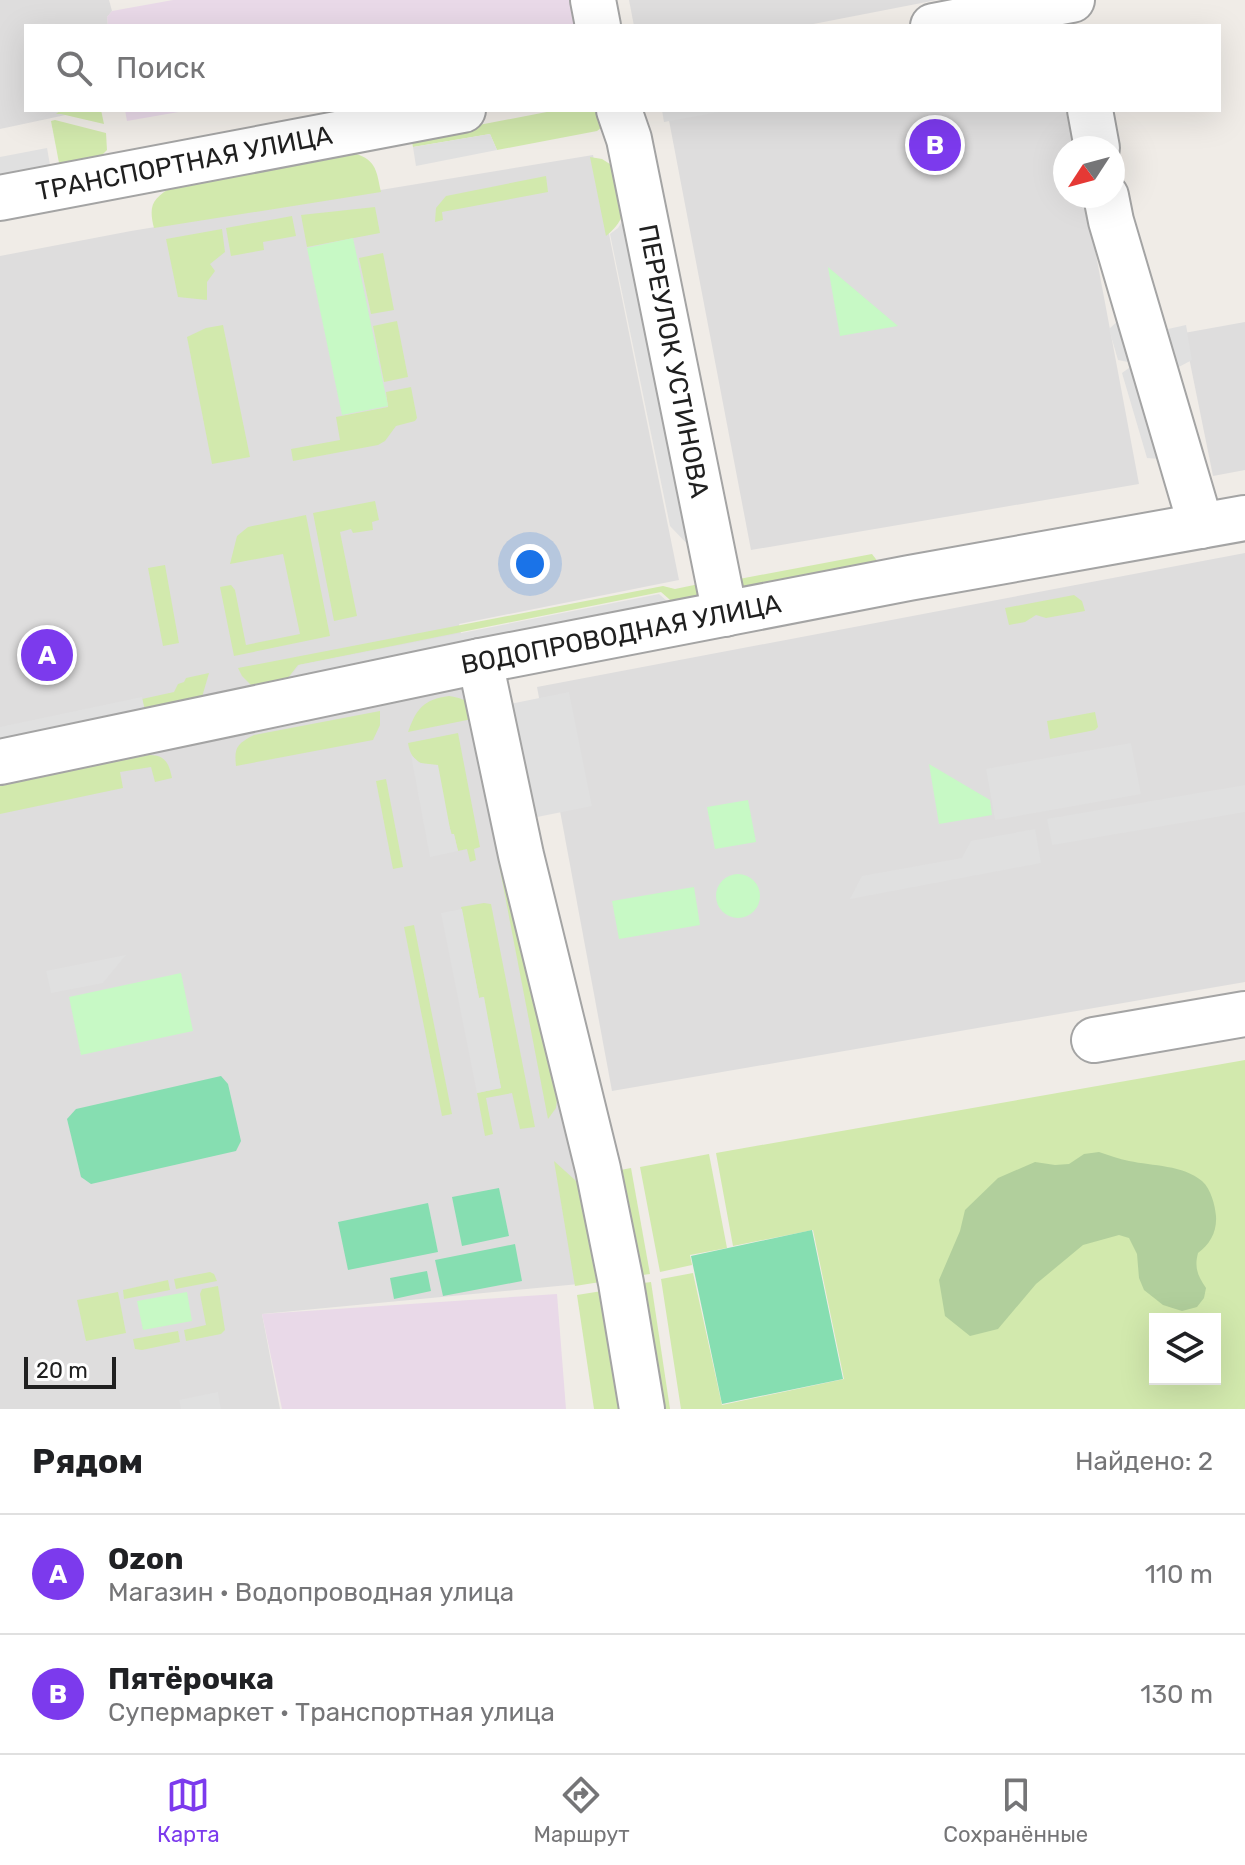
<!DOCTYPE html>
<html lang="ru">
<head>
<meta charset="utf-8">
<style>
	body { margin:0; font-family:Rubik,sans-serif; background:#f6f6f6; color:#202124 }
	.controls { position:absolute; right:24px; bottom:24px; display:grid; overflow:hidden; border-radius:0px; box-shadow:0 8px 32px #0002 }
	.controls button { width:72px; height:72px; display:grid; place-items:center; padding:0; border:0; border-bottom:2px solid #e0e0e0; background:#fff; color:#202124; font:40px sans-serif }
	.compass { position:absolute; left:1053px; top:136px; width:72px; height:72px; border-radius:50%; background:#fff; box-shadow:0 8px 32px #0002; rotate:234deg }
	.scale { position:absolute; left:24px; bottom:20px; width:92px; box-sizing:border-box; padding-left:8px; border:4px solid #202020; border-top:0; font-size:22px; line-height:28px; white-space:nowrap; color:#202020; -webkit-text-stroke:6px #fff; paint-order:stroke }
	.you { position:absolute; left:530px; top:564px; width:28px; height:28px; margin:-20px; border:6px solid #fff; border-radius:50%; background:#1a73e8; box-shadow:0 0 0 12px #1a73e833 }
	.badge { display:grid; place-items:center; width:52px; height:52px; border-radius:50%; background:#7c3aed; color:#fff; font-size:26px; font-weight:700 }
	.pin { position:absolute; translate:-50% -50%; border:4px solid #fff; box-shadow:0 2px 8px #0006 }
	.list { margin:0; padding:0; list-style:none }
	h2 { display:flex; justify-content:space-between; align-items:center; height:104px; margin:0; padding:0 32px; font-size:34px }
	h2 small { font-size:26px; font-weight:400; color:#757577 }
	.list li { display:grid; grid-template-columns:52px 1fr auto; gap:24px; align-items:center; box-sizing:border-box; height:120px; padding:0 32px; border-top:2px solid #e0e0e0 }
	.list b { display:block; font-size:30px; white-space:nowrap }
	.list p { margin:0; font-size:26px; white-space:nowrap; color:#757577 }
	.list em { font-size:26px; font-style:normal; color:#757577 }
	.icon { flex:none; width:44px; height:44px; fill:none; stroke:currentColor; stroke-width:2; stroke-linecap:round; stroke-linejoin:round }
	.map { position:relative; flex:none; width:1245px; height:1409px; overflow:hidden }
	.search { position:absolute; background:#fff; box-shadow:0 8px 32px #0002; left:24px; right:24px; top:24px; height:88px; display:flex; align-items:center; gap:20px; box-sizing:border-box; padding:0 28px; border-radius:0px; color:#757577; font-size:30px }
	.sheet { height:344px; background:#fff }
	nav { display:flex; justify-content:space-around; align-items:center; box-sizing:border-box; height:112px; border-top:2px solid #e0e0e0; background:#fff; font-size:22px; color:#757577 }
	nav a { display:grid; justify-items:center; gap:4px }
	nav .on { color:#7c3aed }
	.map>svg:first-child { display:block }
	.residential { fill:#dedddd }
	.industrial { fill:#e9d9e8 }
	.grass { fill:#d2e9ad; fill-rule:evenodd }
	.forest { fill:#b1cf9c }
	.park { fill:#c7f9c5 }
	.pitch { fill:#86deb1 }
	.parking { fill:#e0e0e0 }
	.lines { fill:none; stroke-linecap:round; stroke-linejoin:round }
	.minor-casing { stroke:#a4a4a4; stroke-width:48 }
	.minor { stroke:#fff; stroke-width:44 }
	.labels { text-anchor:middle; stroke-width:6; stroke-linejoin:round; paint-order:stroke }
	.street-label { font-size:26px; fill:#202020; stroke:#fff }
</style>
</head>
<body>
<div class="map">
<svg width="1245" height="1409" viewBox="0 0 1245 1409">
	<rect width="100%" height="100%" fill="#f0ece7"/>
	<g class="residential">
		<polygon points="0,0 109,0 112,11 107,17 108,26 26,26 26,110 89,110 0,129"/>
		<polygon points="629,0 937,0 803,26 634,26"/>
		<polygon points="667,110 1069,110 1076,148 1065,148 1065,196 1085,196 1139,484 751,550"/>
		<polygon points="593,155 679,580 459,624 569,1125 600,1282 262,1314 280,1409 0,1409 0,256 131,231"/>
		<polygon points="1245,322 1245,470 1213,476 1184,333"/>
		<polygon points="1245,553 1245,982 612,1091 537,687"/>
	</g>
	<g class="industrial">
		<polygon points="173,0 573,0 577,26 108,26 107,17 112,11"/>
		<polygon points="125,110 190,110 127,121"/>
		<polygon points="557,1294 566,1409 282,1409 262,1314"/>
	</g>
	<g class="grass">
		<polygon points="61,110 101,110 104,124 61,114 56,114"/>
		<polygon points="557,110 604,110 605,125 597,131 497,150 490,134 413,147 411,138"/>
		<polygon points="55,120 106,133 107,150 98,159 60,168 51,121"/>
		<path d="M 350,152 C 376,159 376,168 381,192 L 154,228 C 148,204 153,199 173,186 Z"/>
		<path d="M 590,157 L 602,159 L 613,166 C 621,196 635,213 606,236 Z"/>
		<polygon points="546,176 548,192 442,212 443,220 435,222 436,208 446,196"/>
		<polygon points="375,207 380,233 307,247 301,215"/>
		<polygon points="292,216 296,236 263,242 264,250 231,256 226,228"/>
		<polygon points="222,229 225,252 210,264 215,271 207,282 207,300 178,297 166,239"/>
		<polygon points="383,253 394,310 371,314 359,258"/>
		<polygon points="397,321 408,377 384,382 373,326"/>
		<polygon points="223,325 250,457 212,464 187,337 206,328"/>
		<polygon points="411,387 417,418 415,421 396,426 385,441 378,445 293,461 291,449 340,440 336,417 388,407 386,392"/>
		<polygon points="375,501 379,520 372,522 373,530 353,533 351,529 340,532 357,616 334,621 313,513"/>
		<polygon points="306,515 330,636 234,656 220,587 231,585 235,590 246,645 300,634 283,554 230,564 237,536 248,527"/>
		<polygon points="872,554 885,571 759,594 740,588 734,580"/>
		<polygon points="165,565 179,643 163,646 148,568"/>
		<polygon points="699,584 699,594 697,601 677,606 661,592 298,665 281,687 253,687 242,676 238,668 663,586 675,589"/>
		<polygon points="1074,595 1082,601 1085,611 1046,618 1036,615 1025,622 1009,625 1005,608"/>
		<polygon points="209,673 202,697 147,720 142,699 174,692 178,684 184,682 186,678"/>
		<path d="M 449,696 C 465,698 472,704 482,717 L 408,732 C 416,709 424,699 449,696 Z"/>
		<path d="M 380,711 L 380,725 L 373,740 L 236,766 C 234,747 237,744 254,735 Z"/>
		<polygon points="1095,712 1098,727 1095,730 1050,739 1047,721"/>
		<path d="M 458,733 L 480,847 L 474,849 L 476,860 L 470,862 L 467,849 L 458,851 L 454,835 L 452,835 L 430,765 C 416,764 410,756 408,743 Z"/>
		<polygon points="474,735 558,1092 556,1108 548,1119"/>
		<path d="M 149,755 C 166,755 169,764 172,778 L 155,782 L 151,767 L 120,772 L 123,788 L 0,814 L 0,785 Z"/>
		<polygon points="386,779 403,867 393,869 376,781"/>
		<polygon points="484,903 491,904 535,1127 520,1129 512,1093 486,1098 493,1134 485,1136 477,1093 501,1088 483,997 479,998 461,907"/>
		<polygon points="414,925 452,1114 442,1116 404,927"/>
		<path d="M 1245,1060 L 1245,1409 L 681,1409 L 661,1279 L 693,1273 L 722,1405 L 844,1379 L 813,1230 L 733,1246 L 716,1153 ZM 1155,1319 L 1215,1319 L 1215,1379 L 1155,1379 Z"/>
		<polygon points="709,1154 727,1248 690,1255 692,1265 660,1272 640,1167"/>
		<polygon points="554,1161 575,1180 580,1187 600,1282 575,1286"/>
		<polygon points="631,1168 650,1274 635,1276 615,1171"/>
		<polygon points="210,1272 214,1274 217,1281 176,1289 174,1279"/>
		<polygon points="168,1280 170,1290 124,1299 123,1290"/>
		<polygon points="651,1282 670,1409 656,1409 636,1284"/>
		<polygon points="218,1286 225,1330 221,1334 186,1341 184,1330 206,1325 200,1294 202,1289"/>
		<polygon points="602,1291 619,1409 594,1409 577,1295"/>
		<polygon points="118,1292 126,1333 86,1341 77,1300"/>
		<polygon points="178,1331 180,1342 142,1350 135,1349 133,1339"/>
	</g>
	<path class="forest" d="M 1099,1152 C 1109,1155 1119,1159 1129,1161 C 1153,1166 1183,1165 1202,1181 C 1211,1189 1215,1205 1216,1216 C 1217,1232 1210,1244 1198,1253 C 1194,1268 1198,1276 1206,1288 L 1204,1298 L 1197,1307 L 1182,1311 L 1163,1305 L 1144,1290 L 1139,1278 L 1137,1254 L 1129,1238 L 1119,1235 L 1083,1245 L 1036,1284 L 998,1329 L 970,1336 L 945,1316 L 939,1280 L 960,1231 L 965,1210 L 998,1178 L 1035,1162 L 1055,1165 L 1069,1164 L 1084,1154 Z"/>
	<g class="park">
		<polygon points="353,238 388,406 342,415 307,248"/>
		<polygon points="828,267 898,326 840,336"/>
		<polygon points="929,764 990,800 992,815 939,824"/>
		<polygon points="748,800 756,842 715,849 707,807"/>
		<circle cx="738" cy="896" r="22"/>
		<polygon points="694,887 700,925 619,939 612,901"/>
		<polygon points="181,973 193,1031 81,1055 69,997"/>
		<polygon points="187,1292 192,1321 143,1330 137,1301"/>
	</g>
	<g class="pitch">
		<polygon points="221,1076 228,1084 241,1141 236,1151 91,1184 81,1177 67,1119 76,1109"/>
		<polygon points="499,1188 509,1236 462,1246 452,1197"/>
		<polygon points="428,1203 438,1252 348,1270 338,1222"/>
		<polygon points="812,1230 843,1379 722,1404 691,1256"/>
		<polygon points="515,1244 522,1281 443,1296 435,1260"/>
		<polygon points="427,1271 431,1291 394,1299 390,1278"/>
	</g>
	<g class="parking">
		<polygon points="662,110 730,110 664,122"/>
		<polygon points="490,134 497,150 416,166 413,147"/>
		<polygon points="47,148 51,171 0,180 0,157"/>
		<polygon points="623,220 695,552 670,526 610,234 618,228"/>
		<polygon points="1128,312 1171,460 1147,458 1122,373 1129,368 1128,362 1118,360 1109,329"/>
		<polygon points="1186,325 1192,360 1175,369 1168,329"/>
		<polygon points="659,594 675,608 283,687 299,665"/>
		<polygon points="569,692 592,806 532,818 510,704"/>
		<polygon points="142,697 147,721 0,752 0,727"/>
		<polygon points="1131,743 1141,794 995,820 986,769"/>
		<polygon points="411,755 420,763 438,765 451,834 454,834 458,851 430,857"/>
		<polygon points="1245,785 1245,812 1052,845 1047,819"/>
		<polygon points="1035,829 1041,863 850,899 862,876 962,858 971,841"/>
		<polygon points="462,909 479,998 484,997 501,1088 477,1093 441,913"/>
		<polygon points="126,955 103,983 51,993 46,971"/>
		<polygon points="218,1392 221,1409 181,1409 179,1400"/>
	</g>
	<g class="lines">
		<g class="minor-casing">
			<g id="minor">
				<polyline points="593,0 598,26"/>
				<polyline points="933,26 1072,0"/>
				<polyline points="619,110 629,139 725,614"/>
				<polyline points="1090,110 1097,148"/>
				<polyline points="1106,196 1111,221 1201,526"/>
				<polyline points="0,198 463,110"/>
				<polyline points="480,661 521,855 598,1169 621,1283 642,1409"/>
				<polyline points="0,762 480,661 909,578 1245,518"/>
				<polyline points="1094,1040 1245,1014"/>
			</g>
		</g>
		<use href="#minor" class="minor"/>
	</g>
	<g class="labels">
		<g class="street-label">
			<text transform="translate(184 163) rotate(-11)" y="9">ТРАНСПОРТНАЯ УЛИЦА</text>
			<text transform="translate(674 361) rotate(79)" y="9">ПЕРЕУЛОК УСТИНОВА</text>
			<text transform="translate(621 634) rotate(-11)" y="9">ВОДОПРОВОДНАЯ УЛИЦА</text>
		</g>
	</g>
</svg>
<div class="controls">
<button><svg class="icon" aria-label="layers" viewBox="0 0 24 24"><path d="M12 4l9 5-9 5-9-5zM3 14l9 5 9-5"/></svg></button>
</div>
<svg class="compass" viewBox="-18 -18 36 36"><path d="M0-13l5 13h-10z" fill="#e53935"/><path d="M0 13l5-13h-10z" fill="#757577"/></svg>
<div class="scale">20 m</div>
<div class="you"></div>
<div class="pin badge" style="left:47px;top:655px">A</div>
<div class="pin badge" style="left:935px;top:145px">B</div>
<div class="search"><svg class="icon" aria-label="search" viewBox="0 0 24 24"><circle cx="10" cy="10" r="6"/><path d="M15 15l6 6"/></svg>Поиск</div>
</div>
<section class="sheet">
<h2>Рядом<small>Найдено: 2</small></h2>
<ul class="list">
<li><span class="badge">A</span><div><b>Ozon</b><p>Магазин · Водопроводная улица</p></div><em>110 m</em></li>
<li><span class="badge">B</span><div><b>Пятёрочка</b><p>Супермаркет · Транспортная улица</p></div><em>130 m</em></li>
</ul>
</section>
<nav>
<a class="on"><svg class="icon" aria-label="map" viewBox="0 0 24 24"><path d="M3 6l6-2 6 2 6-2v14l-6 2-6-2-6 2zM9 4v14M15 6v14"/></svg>Карта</a>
<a><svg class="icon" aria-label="directions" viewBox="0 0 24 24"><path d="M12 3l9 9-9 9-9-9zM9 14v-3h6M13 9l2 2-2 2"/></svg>Маршрут</a>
<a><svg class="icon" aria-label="saved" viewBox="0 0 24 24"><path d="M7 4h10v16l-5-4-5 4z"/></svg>Сохранённые</a>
</nav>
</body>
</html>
